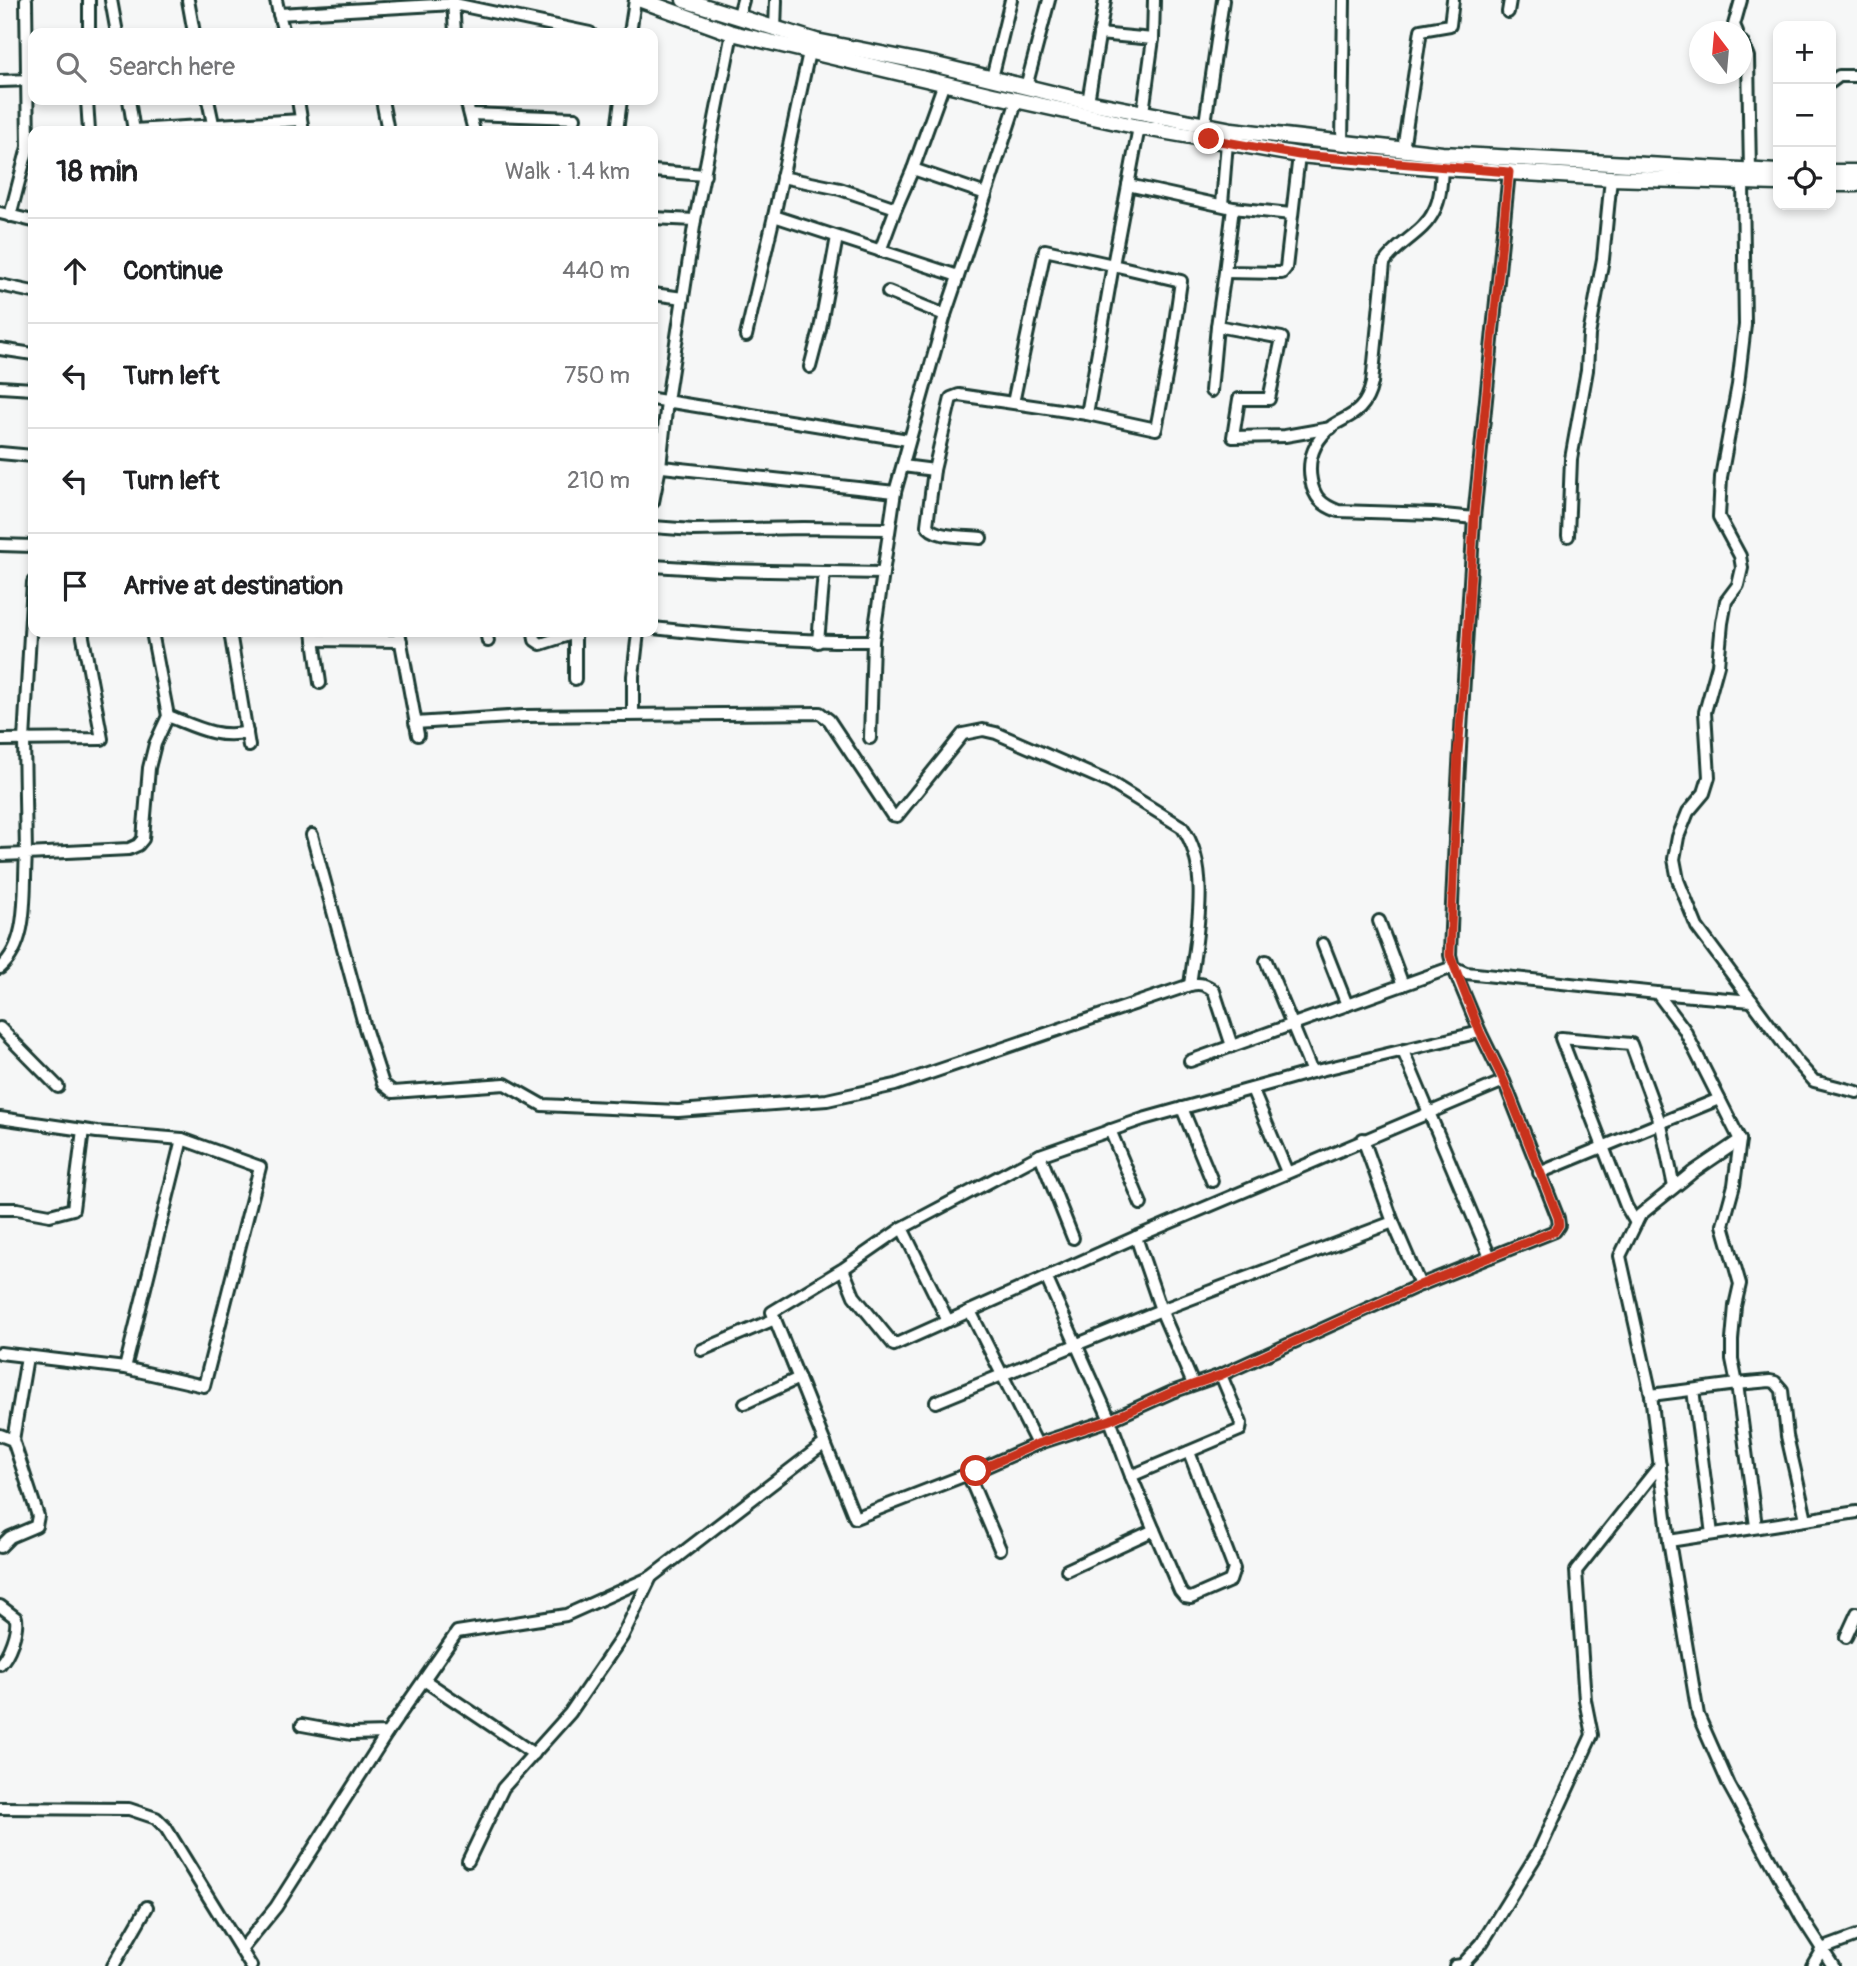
<!DOCTYPE html>
<html lang="en">
<head>
<meta charset="utf-8">
<style>
	body { margin:0; font-family:Pangolin,sans-serif; background:#f6f6f6; color:#202124 }
	.controls { position:absolute; right:21px; top:21px; display:grid; overflow:hidden; border-radius:14px; box-shadow:0 4px 10px #0003 }
	.controls button { width:63px; height:63px; display:grid; place-items:center; padding:0; border:0; border-bottom:2px solid #e0e0e0; background:#fff; color:#202124; font:35px sans-serif }
	.compass { position:absolute; left:1689px; top:21px; width:63px; height:63px; border-radius:50%; background:#fff; box-shadow:0 4px 10px #0003; rotate:344deg }
	.stop { position:absolute; width:21px; height:21px; margin:-16px; border:5px solid #c8321e; border-radius:50%; background:#fff }
	.stop.end { background:#c8321e; border-color:#fff; box-shadow:0 2px 7px #0008 }
	.list { margin:0; padding:0; list-style:none }
	h2 { display:flex; justify-content:space-between; align-items:center; height:91px; margin:0; padding:0 28px; font-size:30px }
	h2 small { font-size:23px; font-weight:400; color:#757577 }
	.list li { display:grid; grid-template-columns:46px 1fr auto; gap:21px; align-items:center; box-sizing:border-box; height:105px; padding:0 28px; border-top:2px solid #e0e0e0 }
	.list b { display:block; font-size:26px; white-space:nowrap }
	.list em { font-size:23px; font-style:normal; color:#757577 }
	.icon { flex:none; width:38px; height:38px; fill:none; stroke:currentColor; stroke-width:2; stroke-linecap:round; stroke-linejoin:round }
	.map { position:relative; flex:none; width:1857px; height:1966px; overflow:hidden }
	.search { position:absolute; background:#fff; box-shadow:0 4px 10px #0003; left:28px; top:28px; width:630px; height:77px; display:flex; align-items:center; gap:18px; box-sizing:border-box; padding:0 24px; border-radius:14px; color:#757577; font-size:26px }
	.panel { position:absolute; background:#fff; box-shadow:0 4px 10px #0003; left:28px; top:126px; width:630px; height:511px; border-radius:14px }
	.map>svg:first-child { display:block }
	.lines { fill:none; stroke-linecap:round; stroke-linejoin:round }
	.minor-casing { stroke:#1f3d34; stroke-width:16 }
	.major-casing { stroke:#1f3d34; stroke-width:19 }
	.minor { stroke:#fff; stroke-width:10 }
	.major { stroke:#fff; stroke-width:14 }
	.route { stroke:#c8321e; stroke-width:9 }
</style>
</head>
<body>
<div class="map">
<svg width="1857" height="1966" viewBox="0 0 1857 1966">
	<rect width="100%" height="100%" fill="#f6f7f7"/>
	<filter id="ink" filterUnits="userSpaceOnUse"><feTurbulence type="fractalNoise" baseFrequency=".0143" numOctaves="2"/><feDisplacementMap in="SourceGraphic" scale="14" xChannelSelector="R" yChannelSelector="G"/><feConvolveMatrix kernelMatrix="1 2 1 2 8 2 1 2 1" color-interpolation-filters="sRGB"/></filter>
	<g filter="url(#ink)">
		<g class="lines">
			<g class="minor-casing">
				<g id="minor">
					<polyline points="89,0 89,33"/>
					<polyline points="111,0 117,33"/>
					<polyline points="188,0 194,33"/>
					<polyline points="276,0 279,14 454,4 590,33"/>
					<polyline points="453,0 455,33"/>
					<polyline points="1508,12 1510,0"/>
					<polyline points="279,14 284,33"/>
					<polyline points="738,18 743,0"/>
					<polyline points="775,30 776,0"/>
					<polyline points="1737,32 1734,25 1741,0"/>
					<polyline points="630,33 635,0"/>
					<polyline points="1099,34 1153,39 1143,112"/>
					<polyline points="1153,39 1154,0"/>
					<polyline points="1742,42 1748,57 1750,172"/>
					<polyline points="809,52 774,216 958,276"/>
					<polyline points="992,78 1011,0"/>
					<polyline points="0,81 32,80"/>
					<polyline points="1831,82 1839,76 1857,76"/>
					<polyline points="1026,87 1049,0"/>
					<polyline points="87,100 89,131"/>
					<polyline points="129,100 134,131"/>
					<polyline points="208,100 214,128"/>
					<polyline points="298,100 303,131"/>
					<polyline points="382,100 388,131"/>
					<polyline points="466,100 474,131"/>
					<polyline points="1088,102 1105,0"/>
					<polyline points="470,114 575,118"/>
					<polyline points="1205,123 1223,0"/>
					<polyline points="134,130 301,120"/>
					<polyline points="617,131 621,100"/>
					<polyline points="1342,144 1344,0"/>
					<polyline points="1403,150 1421,30 1450,25 1453,0"/>
					<path d="M 1442,168 C 1441,182 1441,198 1434,211 C 1424,233 1397,243 1384,263 L 1372,383 C 1370,392 1367,401 1360,408 C 1353,416 1341,420 1332,426 C 1315,440 1307,459 1311,480 C 1314,498 1322,505 1338,511 L 1434,514 L 1474,518 C 1465,664 1455,809 1450,955 L 1453,967 L 1466,973 L 1657,993 L 1684,1029 L 1740,1140 L 1693,1172 L 1640,1215 L 1620,1256 L 1651,1395 L 1669,1541 L 1698,1715 L 1729,1785 L 1802,1918 L 1833,1966"/>
					<polyline points="653,171 705,175"/>
					<polyline points="782,177 840,189 896,208 913,169"/>
					<polyline points="1743,183 1745,325 1738,385 1721,477 1719,517 1740,556 1742,568 1738,585 1726,601 1722,623 1718,665 1705,712 1709,777 1704,793 1688,812 1678,837 1674,859 1678,880 1697,927 1797,1062 1814,1081 1857,1092"/>
					<polyline points="1128,185 1233,208 1291,214"/>
					<polyline points="986,194 1017,100"/>
					<polyline points="1222,204 1227,142"/>
					<polyline points="1233,208 1225,272 1282,273 1286,268 1299,155"/>
					<polyline points="0,213 33,221"/>
					<polyline points="10,216 28,147 26,0"/>
					<polyline points="653,218 695,220"/>
					<polyline points="880,251 896,208"/>
					<polyline points="1225,272 1217,326 1282,338 1269,399 1239,399 1233,437 1285,436 1331,428"/>
					<polyline points="0,285 33,292"/>
					<polyline points="888,292 945,315"/>
					<polyline points="653,294 683,298"/>
					<polyline points="746,336 774,216"/>
					<polyline points="0,349 33,354"/>
					<polyline points="810,367 820,329 837,237"/>
					<polyline points="0,387 33,389"/>
					<polyline points="1211,391 1217,326"/>
					<polyline points="653,399 908,440"/>
					<polyline points="1087,414 1156,429 1171,351 1181,281 1113,265 1139,127"/>
					<polyline points="0,453 33,456"/>
					<polyline points="653,466 895,492"/>
					<polyline points="903,466 934,470"/>
					<polyline points="653,502 660,467 667,401 695,220 732,33"/>
					<polyline points="1474,518 1509,172"/>
					<polyline points="653,527 693,530 803,528 889,529"/>
					<polyline points="1568,536 1571,459 1587,370 1589,335 1603,259 1611,178"/>
					<path d="M 981,538 C 966,536 933,538 927,525 L 934,470 L 951,398 L 959,395 L 1087,414 L 1113,265 L 1045,250 L 1013,403"/>
					<polyline points="0,545 33,546"/>
					<polyline points="653,566 719,570 883,573"/>
					<path d="M 653,628 C 726,636 799,642 873,641"/>
					<polyline points="230,632 249,746"/>
					<polyline points="313,632 320,683"/>
					<polyline points="399,632 418,735"/>
					<polyline points="486,632 488,641"/>
					<polyline points="534,632 535,640 541,644 575,633"/>
					<polyline points="575,632 575,679"/>
					<polyline points="314,640 401,641"/>
					<polyline points="818,642 824,572"/>
					<polyline points="633,714 633,676 638,632"/>
					<path d="M 168,716 C 194,726 219,740 247,732"/>
					<path d="M 415,723 L 524,716 L 820,713 L 829,720 L 892,815 L 897,816 L 963,734 L 983,730 L 996,733 L 1111,783 L 1182,827 C 1212,868 1196,937 1190,985"/>
					<polyline points="870,738 873,641 895,492 945,315 986,194 913,169 944,83"/>
					<polyline points="0,740 102,739 82,632"/>
					<path d="M 312,835 L 365,1028 L 383,1084 L 393,1092 L 505,1084 L 542,1105 L 678,1111 L 827,1100 L 895,1085 L 1190,985 C 1200,983 1206,984 1214,991 L 1232,1046"/>
					<polyline points="0,855 26,854 24,740 33,582"/>
					<polyline points="1379,921 1403,985"/>
					<polyline points="1323,944 1347,1005"/>
					<polyline points="1266,961 1312,1072"/>
					<path d="M 0,968 C 30,942 23,891 26,854 L 129,849 L 138,845 L 143,839 L 149,768 L 155,744 L 168,716 L 152,632"/>
					<polyline points="1657,993 1752,1001"/>
					<polyline points="0,1028 58,1087"/>
					<polyline points="1403,1051 1490,1257"/>
					<polyline points="1190,1061 1453,967 1480,1032"/>
					<polyline points="1252,1089 1287,1172"/>
					<polyline points="1182,1108 1212,1181"/>
					<polyline points="0,1118 97,1132 182,1139 260,1167 204,1386 125,1368 0,1353"/>
					<polyline points="1110,1130 1141,1204"/>
					<polyline points="1740,1140 1734,1185 1723,1225 1740,1284 1735,1306 1732,1340 1732,1359 1737,1384 1770,1381 1775,1382 1782,1390 1787,1436 1806,1519"/>
					<polyline points="1040,1155 1073,1238"/>
					<polyline points="1539,1173 1719,1099"/>
					<polyline points="0,1209 17,1209 50,1215 73,1209 83,1130"/>
					<polyline points="1393,1222 1420,1285"/>
					<polyline points="1636,1223 1626,1206 1561,1038 1631,1044 1661,1125 1674,1187"/>
					<polyline points="902,1228 948,1321"/>
					<polyline points="1136,1237 1161,1310 1193,1384"/>
					<polyline points="843,1269 854,1296 894,1345 1136,1237 1504,1081 1558,1218 1559,1225 1555,1231 1420,1285 1221,1375 1172,1392 1110,1420 1037,1444 976,1471 855,1518 772,1312 843,1269 902,1228 1040,1155 1143,1119 1312,1072 1480,1032 1504,1081"/>
					<polyline points="1046,1277 1110,1420 1131,1476 1240,1430 1241,1423 1221,1375"/>
					<polyline points="970,1311 1037,1444"/>
					<polyline points="702,1350 775,1319"/>
					<polyline points="125,1368 182,1139"/>
					<polyline points="1693,1390 1712,1534"/>
					<polyline points="1651,1395 1737,1384 1756,1526"/>
					<polyline points="936,1402 1161,1310 1393,1222 1363,1139"/>
					<polyline points="745,1403 799,1378"/>
					<polyline points="0,1435 13,1440 38,1516 36,1526 10,1537 0,1547"/>
					<polyline points="13,1440 27,1357"/>
					<polyline points="968,1474 1000,1549"/>
					<polyline points="1131,1476 1180,1591 1185,1597 1191,1598 1230,1581 1234,1569 1189,1452"/>
					<polyline points="1669,1541 1857,1512"/>
					<polyline points="1067,1570 1154,1530"/>
					<path d="M 0,1606 L 16,1618 C 18,1631 9,1655 0,1664"/>
					<polyline points="1846,1637 1857,1613"/>
					<polyline points="424,1680 534,1754"/>
					<polyline points="302,1725 351,1734 387,1733 457,1632 566,1615 651,1577 825,1443"/>
					<polyline points="0,1808 129,1809 156,1818 166,1828 251,1966"/>
					<polyline points="468,1861 503,1788 570,1713 622,1637 651,1577"/>
					<polyline points="241,1950 276,1907 387,1733"/>
					<polyline points="113,1966 147,1907"/>
					<polyline points="1455,1966 1462,1965 1482,1943 1539,1851 1592,1735 1585,1700 1576,1571 1660,1465"/>
					<polyline points="1812,1966 1822,1949 1857,1936"/>
				</g>
			</g>
			<g class="major-casing">
				<g id="major">
					<polyline points="641,0 732,33 993,95 1139,127 1299,155 1442,168 1611,178 1778,183"/>
					<polyline points="684,0 816,41 932,64 1088,102 1232,130 1442,154 1778,172"/>
					<polyline points="1831,172 1857,172"/>
					<polyline points="1831,184 1857,184"/>
				</g>
			</g>
			<use href="#minor" class="minor"/>
			<use href="#major" class="major"/>
		</g>
	</g>
	<g class="lines" filter="url(#ink)">
		<polyline class="route" points="976,1471 1037,1444 1110,1420 1172,1392 1221,1375 1420,1285 1555,1231 1559,1225 1558,1217 1504,1081 1480,1032 1450,955 1458,752 1466,656 1474,518 1509,172 1299,155 1209,139"/>
	</g>
</svg>
<div class="controls">
<button>+</button>
<button>−</button>
<button><svg class="icon" aria-label="locate" viewBox="0 0 24 24"><circle cx="12" cy="12" r="6"/><path d="M12 2v4M12 18v4M2 12h4M18 12h4"/></svg></button>
</div>
<svg class="compass" viewBox="-18 -18 36 36"><path d="M0-13l5 13h-10z" fill="#e53935"/><path d="M0 13l5-13h-10z" fill="#757577"/></svg>
<div class="stop" style="left:976px;top:1471px"></div>
<div class="stop end" style="left:1209px;top:139px"></div>
<div class="search"><svg class="icon" aria-label="search" viewBox="0 0 24 24"><circle cx="10" cy="10" r="6"/><path d="M15 15l6 6"/></svg>Search here</div>
<section class="panel">
<h2>18 min<small>Walk · 1.4 km</small></h2>
<ul class="list">
<li><svg class="icon" aria-label="ahead" viewBox="0 0 24 24"><path d="M12 20V5M6 11l6-6 6 6"/></svg><div><b>Continue</b></div><em>440 m</em></li>
<li><svg class="icon" aria-label="left" viewBox="0 0 24 24"><path d="M17 20v-9H6M10 6l-5 5 5 5"/></svg><div><b>Turn left</b></div><em>750 m</em></li>
<li><svg class="icon" aria-label="left" viewBox="0 0 24 24"><path d="M17 20v-9H6M10 6l-5 5 5 5"/></svg><div><b>Turn left</b></div><em>210 m</em></li>
<li><svg class="icon" aria-label="arrive" viewBox="0 0 24 24"><path d="M6 21V4h12l-3 4 3 4H6"/></svg><div><b>Arrive at destination</b></div></li>
</ul>
</section>
</div>
</body>
</html>
